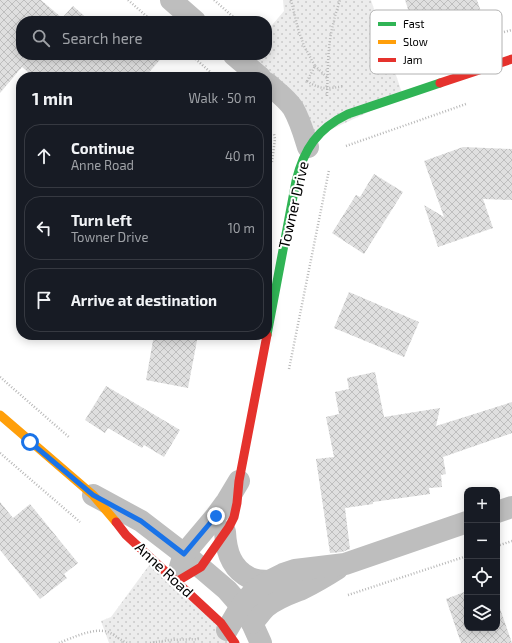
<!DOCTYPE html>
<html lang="en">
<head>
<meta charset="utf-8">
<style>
	body { margin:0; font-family:"Exo 2",sans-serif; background:#20242c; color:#f1f3f6 }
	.controls { position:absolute; right:12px; bottom:12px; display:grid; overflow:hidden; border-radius:8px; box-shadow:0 2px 10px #0003 }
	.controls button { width:36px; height:36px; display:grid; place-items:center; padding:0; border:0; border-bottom:1px solid #363941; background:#171b24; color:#f1f3f6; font:20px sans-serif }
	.stop { position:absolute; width:12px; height:12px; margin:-9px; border:3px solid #1a73e8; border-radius:50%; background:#fff }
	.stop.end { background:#1a73e8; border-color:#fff; box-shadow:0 1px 4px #0008 }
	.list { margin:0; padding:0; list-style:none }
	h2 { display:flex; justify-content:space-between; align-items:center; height:52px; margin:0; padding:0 16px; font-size:17px }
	h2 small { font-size:13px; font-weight:400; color:#9ea1a6 }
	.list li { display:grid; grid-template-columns:26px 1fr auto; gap:12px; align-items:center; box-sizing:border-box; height:64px; margin:0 8px 8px; padding:0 8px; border:1px solid #363941; border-radius:16px }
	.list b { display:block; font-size:15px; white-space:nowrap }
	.list p { margin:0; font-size:13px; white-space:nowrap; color:#9ea1a6 }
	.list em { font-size:13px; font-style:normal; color:#9ea1a6 }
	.icon { flex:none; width:22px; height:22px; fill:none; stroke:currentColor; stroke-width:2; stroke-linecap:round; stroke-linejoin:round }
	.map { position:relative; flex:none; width:512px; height:643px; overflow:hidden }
	.search { position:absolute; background:#171b24; box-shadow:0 2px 10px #0003; left:16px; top:16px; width:256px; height:44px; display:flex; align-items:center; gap:10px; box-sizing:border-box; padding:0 14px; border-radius:16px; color:#9ea1a6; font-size:15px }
	.panel { position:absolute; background:#171b24; box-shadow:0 2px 10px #0003; left:16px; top:72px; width:256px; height:268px; border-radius:16px }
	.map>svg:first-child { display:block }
	.park { fill:url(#park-dots) }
	.building { fill:url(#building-cross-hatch) }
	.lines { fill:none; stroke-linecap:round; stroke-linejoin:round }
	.path { stroke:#b9b9b9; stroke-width:2.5; stroke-dasharray:1 2; stroke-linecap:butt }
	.street { stroke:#bebebe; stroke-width:22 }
	.fast { stroke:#30b455; stroke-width:9 }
	.slow { stroke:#ff9f0a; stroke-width:9 }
	.jam { stroke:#e5322d; stroke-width:9 }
	.route { stroke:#1a73e8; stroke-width:5 }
	.labels { text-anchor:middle; stroke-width:4; stroke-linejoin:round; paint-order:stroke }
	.street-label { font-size:15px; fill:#000; stroke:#fff }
	.key { fill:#fff; stroke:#b2b2b2; stroke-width:1 }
	.key-label { font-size:11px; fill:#000 }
</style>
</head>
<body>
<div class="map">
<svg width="512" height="643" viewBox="0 0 512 643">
	<defs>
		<pattern id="park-dots" width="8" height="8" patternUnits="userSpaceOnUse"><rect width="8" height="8" fill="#ececec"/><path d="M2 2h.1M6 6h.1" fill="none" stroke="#c9c9c9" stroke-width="1.8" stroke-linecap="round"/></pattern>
		<pattern id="building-cross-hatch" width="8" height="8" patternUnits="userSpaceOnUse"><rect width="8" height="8" fill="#dfdfdf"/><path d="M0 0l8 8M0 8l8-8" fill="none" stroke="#bebebe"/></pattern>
	</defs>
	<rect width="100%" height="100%" fill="#fff"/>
	<g class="park">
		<polygon points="283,0 371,0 403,96 317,136 246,55 267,55 267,31 284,11"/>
		<polygon points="153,560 235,643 109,643 101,621 111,617"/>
	</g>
	<g class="building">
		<polygon points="0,0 41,0 62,18 73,6 90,21 21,21 21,55 164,55 145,77 34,77 22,67 0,93"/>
		<polygon points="405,0 477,0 483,18 461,25 462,29 434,38 433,34 418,39"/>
		<polygon points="463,147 512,149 512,200 483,199 493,228 438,247 424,205 444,217 424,161"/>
		<polygon points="374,174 403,192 364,254 332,233 356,195 360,197"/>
		<polygon points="349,292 419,322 404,357 334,328"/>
		<polygon points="154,335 198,335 188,388 146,380"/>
		<polygon points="375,372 384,417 440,408 436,426 512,402 512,433 443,457 446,474 441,475 442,487 429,488 430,494 373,502 373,504 345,508 350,549 342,552 330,553 316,459 334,457 326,417 339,414 335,392 349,389 347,378"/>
		<polygon points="106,386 180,430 164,457 144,445 142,448 108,428 105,433 85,420"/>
		<polygon points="0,502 13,518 30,504 78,563 64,574 67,578 40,599 0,550"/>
		<polygon points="467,591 467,628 497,628 497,600 512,643 461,643 446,599"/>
	</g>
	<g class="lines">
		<g class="path">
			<polyline points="128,0 152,21"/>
			<polyline points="214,0 238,21"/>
			<polyline points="291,0 298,29 304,46 315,66 306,83"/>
			<polyline points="504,32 512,30"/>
			<polyline points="191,55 216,77"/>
			<polyline points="315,66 327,77"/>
			<path d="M 307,81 C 320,90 328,89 344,86"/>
			<path d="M 327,96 C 328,71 327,45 334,21 C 335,14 338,7 340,0"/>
			<polyline points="346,146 466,104"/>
			<polyline points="272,162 275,139 274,134"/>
			<polyline points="289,369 329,170"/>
			<polyline points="0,377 70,438"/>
			<polyline points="0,453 80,522"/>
			<polyline points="497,546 512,541"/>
			<polyline points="348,595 467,556"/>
			<path d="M 59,643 C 72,638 94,627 108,632 C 115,635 121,641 128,643"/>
			<polyline points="150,643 169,640 200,639"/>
		</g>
		<g class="street">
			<polyline points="171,0 195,21"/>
			<polyline points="234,55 260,77"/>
			<path d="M 267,83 C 276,91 286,98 293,108 C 300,120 304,134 308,147"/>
			<polyline points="93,495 141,521 193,561 227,590 241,606 252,623 261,643"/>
			<polyline points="497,512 512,507"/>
			<path d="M 225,532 C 226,551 231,569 250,578 C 255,580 263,581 269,581"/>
			<polyline points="180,567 184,554 216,516 227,501 239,481"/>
			<path d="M 252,623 C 257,618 261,612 266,607 C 277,598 289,594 302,589 C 314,583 326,576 337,569"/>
			<polyline points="227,630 241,606 255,590 269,581 283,574 295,570 345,564 467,522"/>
		</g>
		<path class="fast" d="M 267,335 L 296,181 C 304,149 317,129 348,114 L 440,83"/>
		<polyline class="slow" points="0,415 93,495 116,522"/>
		<g class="jam">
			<polyline points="440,83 512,59"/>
			<polyline points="116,522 126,535 221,623 235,643"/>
			<polyline points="176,582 201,567 229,527 234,517 237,503 239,481 267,335"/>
		</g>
	</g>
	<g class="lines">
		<polyline class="route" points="30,442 93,495 141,521 184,554 216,516"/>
	</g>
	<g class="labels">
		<g class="street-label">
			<text transform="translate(294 205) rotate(-77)" y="5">Towner Drive</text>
			<text transform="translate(164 570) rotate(43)" y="5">Anne Road</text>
		</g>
	</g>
	<rect x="370" y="10" width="132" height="64" rx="6" class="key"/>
	<rect x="378" y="22" width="18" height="4" fill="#30b455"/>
	<rect x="378" y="40" width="18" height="4" fill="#ff9f0a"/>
	<rect x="378" y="58" width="18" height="4" fill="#e5322d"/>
	<g class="key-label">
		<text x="403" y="28">Fast</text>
		<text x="403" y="46">Slow</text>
		<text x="403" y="64">Jam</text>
	</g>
</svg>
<div class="controls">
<button>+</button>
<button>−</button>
<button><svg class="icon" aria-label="locate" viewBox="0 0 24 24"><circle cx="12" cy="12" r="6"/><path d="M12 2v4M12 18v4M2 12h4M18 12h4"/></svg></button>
<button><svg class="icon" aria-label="layers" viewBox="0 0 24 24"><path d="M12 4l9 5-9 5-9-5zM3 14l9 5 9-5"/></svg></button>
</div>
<div class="stop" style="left:30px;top:442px"></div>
<div class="stop end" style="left:216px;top:516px"></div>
<div class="search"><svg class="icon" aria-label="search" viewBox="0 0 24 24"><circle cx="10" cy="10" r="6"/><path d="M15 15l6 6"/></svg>Search here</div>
<section class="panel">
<h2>1 min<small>Walk · 50 m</small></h2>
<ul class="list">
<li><svg class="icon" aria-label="ahead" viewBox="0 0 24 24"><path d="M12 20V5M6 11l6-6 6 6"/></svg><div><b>Continue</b><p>Anne Road</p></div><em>40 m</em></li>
<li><svg class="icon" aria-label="left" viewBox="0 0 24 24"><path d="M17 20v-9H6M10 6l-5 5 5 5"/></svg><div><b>Turn left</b><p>Towner Drive</p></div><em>10 m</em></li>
<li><svg class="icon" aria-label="arrive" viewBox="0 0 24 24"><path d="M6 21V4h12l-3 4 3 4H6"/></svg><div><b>Arrive at destination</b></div></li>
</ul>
</section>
</div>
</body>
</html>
